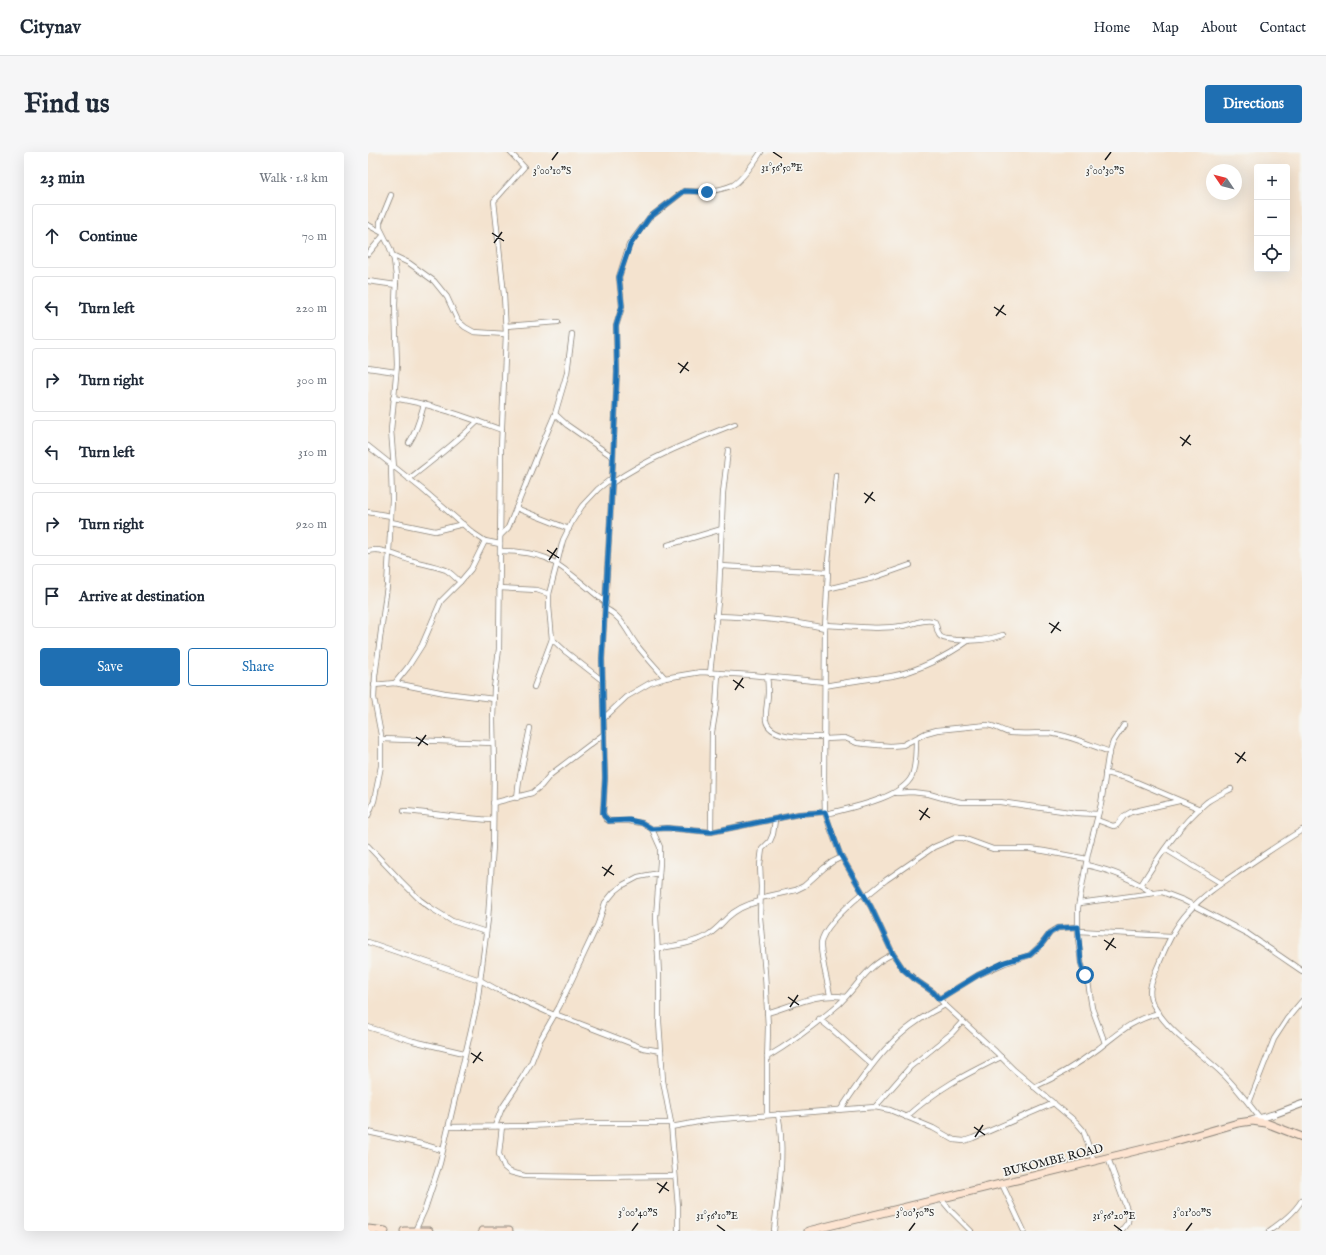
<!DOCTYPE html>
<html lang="en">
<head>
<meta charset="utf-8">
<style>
	body { margin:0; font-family:"IM FELL English",serif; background:#f6f6f7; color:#1f2937 }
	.controls { position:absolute; right:12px; top:12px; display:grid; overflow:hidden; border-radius:4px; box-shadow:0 4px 16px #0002 }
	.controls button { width:36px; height:36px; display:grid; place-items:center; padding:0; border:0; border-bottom:1px solid #e0e1e3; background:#fff; color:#1f2937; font:20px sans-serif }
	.compass { position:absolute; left:838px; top:12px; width:36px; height:36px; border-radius:50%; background:#fff; box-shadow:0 4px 16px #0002; rotate:305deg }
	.stop { position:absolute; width:12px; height:12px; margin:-9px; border:3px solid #1f6fb2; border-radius:50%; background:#fff }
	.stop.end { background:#1f6fb2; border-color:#fff; box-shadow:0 1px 4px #0008 }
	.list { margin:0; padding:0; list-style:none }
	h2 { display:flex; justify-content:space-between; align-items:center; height:52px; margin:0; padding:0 16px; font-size:17px }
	h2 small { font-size:13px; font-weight:400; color:#747a83 }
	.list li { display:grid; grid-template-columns:26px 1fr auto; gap:12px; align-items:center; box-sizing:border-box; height:64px; margin:0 8px 8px; padding:0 8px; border:1px solid #e0e1e3; border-radius:4px }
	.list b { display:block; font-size:15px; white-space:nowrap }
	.list em { font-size:13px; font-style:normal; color:#747a83 }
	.actions { display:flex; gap:8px; padding:12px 16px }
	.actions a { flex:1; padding:9px 0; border:1px solid #1f6fb2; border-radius:4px; text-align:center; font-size:14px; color:#1f6fb2 }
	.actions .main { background:#1f6fb2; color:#fff }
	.icon { flex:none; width:22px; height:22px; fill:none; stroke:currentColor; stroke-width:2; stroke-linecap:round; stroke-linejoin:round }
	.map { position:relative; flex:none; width:934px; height:1079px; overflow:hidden; border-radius:4px }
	header { display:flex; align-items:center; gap:24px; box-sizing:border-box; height:56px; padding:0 20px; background:#fff; border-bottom:1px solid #e0e1e3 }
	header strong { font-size:19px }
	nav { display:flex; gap:22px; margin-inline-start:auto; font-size:14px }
	.intro { display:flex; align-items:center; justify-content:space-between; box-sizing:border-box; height:96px; padding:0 24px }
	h1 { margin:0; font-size:28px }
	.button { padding:10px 18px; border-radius:4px; background:#1f6fb2; color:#fff; font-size:14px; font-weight:700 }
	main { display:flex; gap:24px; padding:0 24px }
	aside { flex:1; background:#fff; border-radius:4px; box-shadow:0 4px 16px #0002 }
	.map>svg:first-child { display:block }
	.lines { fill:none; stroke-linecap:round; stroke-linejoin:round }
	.minor-casing { stroke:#888076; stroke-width:6 }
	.tertiary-casing { stroke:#888076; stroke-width:8 }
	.secondary-casing { stroke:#888076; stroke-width:9 }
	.minor { stroke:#fff; stroke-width:4.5 }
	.tertiary { stroke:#fff; stroke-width:6 }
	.secondary { stroke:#fde4d1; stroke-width:7 }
	.route { stroke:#1f6fb2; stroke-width:5 }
	.ticks { fill:none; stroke:#1c1c1c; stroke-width:1.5 }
	.labels { text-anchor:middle; stroke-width:3.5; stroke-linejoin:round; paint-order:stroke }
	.street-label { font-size:12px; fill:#1c1c1c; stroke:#f6f6f2 }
	.ticks-label { font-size:10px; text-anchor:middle; fill:#1c1c1c; stroke:#f6f6f2; stroke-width:3.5; stroke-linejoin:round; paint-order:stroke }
</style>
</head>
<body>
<header>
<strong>Citynav</strong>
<nav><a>Home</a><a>Map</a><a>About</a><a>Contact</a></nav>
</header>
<div class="intro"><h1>Find us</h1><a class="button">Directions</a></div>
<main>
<aside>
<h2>23 min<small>Walk · 1.8 km</small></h2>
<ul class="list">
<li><svg class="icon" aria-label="ahead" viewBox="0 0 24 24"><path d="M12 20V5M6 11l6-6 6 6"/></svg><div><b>Continue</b></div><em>70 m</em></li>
<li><svg class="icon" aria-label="left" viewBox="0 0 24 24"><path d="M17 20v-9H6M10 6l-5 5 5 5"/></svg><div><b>Turn left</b></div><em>220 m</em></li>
<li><svg class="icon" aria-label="right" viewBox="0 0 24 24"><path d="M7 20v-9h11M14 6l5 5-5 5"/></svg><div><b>Turn right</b></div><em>300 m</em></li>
<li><svg class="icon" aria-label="left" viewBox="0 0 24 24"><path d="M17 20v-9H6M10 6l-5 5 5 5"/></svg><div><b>Turn left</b></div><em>310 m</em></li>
<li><svg class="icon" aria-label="right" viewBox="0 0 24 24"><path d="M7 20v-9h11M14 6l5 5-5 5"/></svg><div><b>Turn right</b></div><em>920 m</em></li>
<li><svg class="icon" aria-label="arrive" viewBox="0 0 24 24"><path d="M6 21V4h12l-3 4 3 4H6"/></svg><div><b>Arrive at destination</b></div></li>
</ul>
<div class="actions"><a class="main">Save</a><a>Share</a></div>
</aside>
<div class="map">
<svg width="934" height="1079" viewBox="0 0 934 1079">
	<rect width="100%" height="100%" fill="#f6f6f2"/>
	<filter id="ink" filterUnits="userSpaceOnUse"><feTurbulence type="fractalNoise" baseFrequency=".025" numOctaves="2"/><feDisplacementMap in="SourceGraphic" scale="8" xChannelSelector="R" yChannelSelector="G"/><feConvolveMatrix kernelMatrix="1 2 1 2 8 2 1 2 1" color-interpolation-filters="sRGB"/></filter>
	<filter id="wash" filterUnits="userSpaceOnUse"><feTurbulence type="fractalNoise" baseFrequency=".012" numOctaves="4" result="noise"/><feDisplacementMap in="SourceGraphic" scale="16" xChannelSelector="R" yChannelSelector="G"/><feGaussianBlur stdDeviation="0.9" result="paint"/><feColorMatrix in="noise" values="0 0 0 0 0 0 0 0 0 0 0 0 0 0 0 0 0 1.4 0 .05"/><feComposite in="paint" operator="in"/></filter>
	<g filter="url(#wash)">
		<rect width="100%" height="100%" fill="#f4e3cf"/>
	</g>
	<g filter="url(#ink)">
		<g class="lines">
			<g class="minor-casing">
				<g id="minor">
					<polyline points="23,43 12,70 12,76 22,96 26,108 28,124 27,153 29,213 23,278 26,316"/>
					<polyline points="0,73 13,80"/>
					<polyline points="0,102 15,84"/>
					<polyline points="24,103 41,111 66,129 79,145 90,169 97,175 106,180 138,182"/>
					<polyline points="0,129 28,133"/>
					<polyline points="138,174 190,170"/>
					<polyline points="0,216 28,220"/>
					<path d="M 25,246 C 64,252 98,265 134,278"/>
					<polyline points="187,262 199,273 245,305"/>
					<path d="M 41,291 C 49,279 52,266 56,252"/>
					<polyline points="0,294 54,337 105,381 117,389 132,392"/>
					<polyline points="468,323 460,410 460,420 457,476 456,628 457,660 463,678 472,702 503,755 525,802 535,817 549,829 565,840 577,853 628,900 646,918 708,970 715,978 726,1009"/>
					<path d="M 41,327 C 65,308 88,291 110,269"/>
					<path d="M 244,331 C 282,305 324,289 367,272"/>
					<polyline points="148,356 201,377"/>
					<polyline points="0,360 23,364"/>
					<polyline points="23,370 67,379 95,372"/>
					<polyline points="132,384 140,376 170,302 187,262 199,221 204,182"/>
					<polyline points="300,393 354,377"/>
					<path d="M 0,399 C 15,395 30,405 45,409 C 56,412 67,414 78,418 C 83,421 88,426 92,430"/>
					<path d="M 132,399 C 148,399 162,400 178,406 C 196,414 222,438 238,451"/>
					<polyline points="353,414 460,420"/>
					<polyline points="131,436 169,438 181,442"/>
					<polyline points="459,437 505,426 542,413"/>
					<path d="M 238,457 C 254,465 258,478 268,492 C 277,504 288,515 297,526"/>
					<path d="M 348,464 C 385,465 421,468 457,476"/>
					<path d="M 457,473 C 483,474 509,478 534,474 C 544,473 559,465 567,470 C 569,474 569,481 572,484 C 576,488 583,487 588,488 C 606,489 617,489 635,483"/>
					<polyline points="342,521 351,441 355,341 360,298"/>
					<path d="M 399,525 C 400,530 400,535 400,540 C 400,550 397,559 398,568 C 401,588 442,585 457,585"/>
					<polyline points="235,529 198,500 184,487 181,455 181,442 195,388 205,368 214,354 230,337 244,326"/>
					<polyline points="27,531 40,515 54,493 73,449 92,430 103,417 117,389"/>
					<polyline points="6,533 27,531 77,541 126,547"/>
					<path d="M 457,534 C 474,531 491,528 509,526 C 514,525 519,525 524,524 C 550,519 579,504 600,489"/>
					<polyline points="166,535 184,487"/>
					<polyline points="236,566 258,545 282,531 297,526 333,520 383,523 457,530"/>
					<polyline points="13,587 125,591"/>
					<path d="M 457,587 L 477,586 L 489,591 L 498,592 L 522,594 L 535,593 L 558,581 L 569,578 L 619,573 C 628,574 634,579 642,581 C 655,582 667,581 680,581 C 701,583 722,593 742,600"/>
					<polyline points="737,621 759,626 832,657"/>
					<polyline points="528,641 544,640 561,642 575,646 593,650 632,650 708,661 730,662"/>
					<polyline points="149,646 151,629 162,576"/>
					<polyline points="125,651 164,641 173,634 182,623 236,582"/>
					<path d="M 36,659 C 66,661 95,667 125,668"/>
					<path d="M 458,662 C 481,656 533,647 544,624 C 548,613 548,598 548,587"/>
					<polyline points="0,664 6,649 13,614 13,583 6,546 7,524 19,434 24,348 23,314"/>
					<polyline points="729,668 745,674 749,673 756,664 763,660 811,649"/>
					<polyline points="284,677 299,676 343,680 431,662 457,660"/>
					<polyline points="343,680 344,580 348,556 350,521"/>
					<polyline points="0,694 32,728 52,748 63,756 84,769 118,780"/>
					<polyline points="797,697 853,731"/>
					<path d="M 718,713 C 742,718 764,726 784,741"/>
					<path d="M 773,733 C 791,704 812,672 839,650 C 846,645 855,641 863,637"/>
					<polyline points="497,745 518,728 566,695 587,686 595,686 625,697 662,697 676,699 719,707"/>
					<polyline points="392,746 428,738 436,734 456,716 464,710 474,705"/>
					<polyline points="711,751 794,740 815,748 880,782 934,819"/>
					<polyline points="710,779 803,784"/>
					<polyline points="0,790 112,828 128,837 186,863"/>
					<path d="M 289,797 C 307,793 324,792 340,783 C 348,778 353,772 359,766 C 368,757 380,752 392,749"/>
					<path d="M 462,843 C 460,831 452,803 453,791 C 455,775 483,751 495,741"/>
					<polyline points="571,847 610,823 637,811 662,803 673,793 682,781 690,776 710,775"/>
					<path d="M 399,861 C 425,854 449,840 477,845"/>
					<polyline points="187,862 275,896 293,899"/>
					<polyline points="451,867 466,879 504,913"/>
					<polyline points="0,875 45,889 96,901"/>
					<polyline points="737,891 724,856 720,830 713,811 710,786 710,756 720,701 733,652 740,605 745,590 756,573"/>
					<path d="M 399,905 C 425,890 449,871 471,852 C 491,833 498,814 525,802"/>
					<path d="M 666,935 C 689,925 710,912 730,897 C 752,880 762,869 791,861"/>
					<polyline points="881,951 906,887 919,867 934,849"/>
					<polyline points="507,955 542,915 584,881 594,870"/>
					<path d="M 473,957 C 503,912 527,877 577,853"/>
					<polyline points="399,963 399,911 400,875 397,821 392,765 393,735 392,713 394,697 402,689 405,682 407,668"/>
					<path d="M 538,965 C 569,937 596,923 633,905"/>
					<path d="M 892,966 C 880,951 869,936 855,922 C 833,901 801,881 786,854 C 778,841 784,828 790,814 C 798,794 806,775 821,759 C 836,742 857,729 876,716 C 895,703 914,690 934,678"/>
					<polyline points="127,974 134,956 154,926 163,911 172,888 191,855 230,772 237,751 246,740 255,733 270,725 291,721"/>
					<polyline points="134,974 131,1002 136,1015 142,1020 157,1024 223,1025 307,1024"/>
					<polyline points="80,975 160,974 222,971 303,971"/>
					<polyline points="303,975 341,968 507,955 522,958 565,976 586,988 596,989 605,986 686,951"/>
					<polyline points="0,980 53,992 74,998"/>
					<polyline points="740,1006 761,1063 760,1070 753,1079"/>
					<polyline points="634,1032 656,1079"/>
					<polyline points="573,1047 584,1060 603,1079"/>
					<polyline points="47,1079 57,1057 72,1011 109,852 120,767 125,693 126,613 125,568 126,536 131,497 133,297 138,182 136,143 126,49 156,15 142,0"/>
					<path d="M 310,1079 L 310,1055 L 303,971 L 295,929 L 291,870 L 291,823 L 288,765 L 292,710 L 292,695 L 284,677 L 274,671 L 261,669 L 241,669 L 238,667 L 235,661 L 237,626 L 234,507 L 243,351 L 249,220 L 248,174 L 254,155 L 251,125 L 261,93 L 281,66 L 316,39 C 333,40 349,40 365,33 C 373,29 388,8 393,0"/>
					<path d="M 406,1079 C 410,1040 418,1002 410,962"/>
					<path d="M 901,1079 C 914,1070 926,1061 934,1048"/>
				</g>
			</g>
			<g class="tertiary-casing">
				<polyline id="tertiary" points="885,968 907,962 934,952"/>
			</g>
			<g class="secondary-casing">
				<g id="secondary">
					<polyline points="0,1077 17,1079"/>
					<polyline points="36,1079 61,1079"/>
					<polyline points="114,1079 141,1079"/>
					<polyline points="440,1079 804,990 870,971 884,969 898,971 934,985"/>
				</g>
			</g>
			<use href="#minor" class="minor"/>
			<use href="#tertiary" class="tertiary"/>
			<use href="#secondary" class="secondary"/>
		</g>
	</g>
	<g class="lines" filter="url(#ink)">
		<polyline class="route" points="339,40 316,39 281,66 262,93 251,125 254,154 248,174 249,220 243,351 234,507 237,626 235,661 236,664 241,669 261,668 274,671 284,677 299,676 343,680 431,662 457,660 472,702 503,755 525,802 535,817 549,829 565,840 571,847 610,823 637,810 662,803 673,793 682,781 690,776 710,775 713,811 717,823"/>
	</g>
	<path class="ticks" d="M 405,0 L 414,6M 184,8 L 190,0M 737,8 L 743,0M 124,81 L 136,89M 126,91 L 134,80M 626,155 L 638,163M 628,164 L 636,153M 310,211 L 321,219M 312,221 L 320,210M 812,285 L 823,293M 814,294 L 822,283M 496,341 L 507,349M 497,351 L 505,340M 179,398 L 191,406M 181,408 L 189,396M 681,471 L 693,479M 683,481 L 691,470M 365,528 L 376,536M 367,538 L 375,526M 48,585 L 60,593M 50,594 L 58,583M 867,601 L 878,609M 869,611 L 877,600M 551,658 L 562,666M 552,668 L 560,656M 234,715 L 246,723M 236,724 L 244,713M 736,788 L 748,796M 738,798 L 746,786M 420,845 L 431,853M 422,855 L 430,843M 103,901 L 115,909M 105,911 L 113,900M 606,975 L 617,983M 607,985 L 615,973M 289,1031 L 301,1039M 291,1041 L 299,1030M 349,1073 L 357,1079M 746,1073 L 754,1079M 264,1079 L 270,1071M 541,1079 L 547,1071M 818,1079 L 824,1071"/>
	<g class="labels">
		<g class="street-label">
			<text transform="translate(685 1008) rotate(-14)" y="4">BUKOMBE ROAD</text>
		</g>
	</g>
	<g class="ticks-label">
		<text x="414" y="19">31°56'50"E</text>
		<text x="184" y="22">3°00'10"S</text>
		<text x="737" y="22">3°00'30"S</text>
		<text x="270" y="1064">3°00'40"S</text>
		<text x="547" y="1064">3°00'50"S</text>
		<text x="824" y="1064">3°01'00"S</text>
		<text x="349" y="1067">31°56'10"E</text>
		<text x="746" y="1067">31°56'20"E</text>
	</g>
</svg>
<div class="controls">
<button>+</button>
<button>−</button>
<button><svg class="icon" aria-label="locate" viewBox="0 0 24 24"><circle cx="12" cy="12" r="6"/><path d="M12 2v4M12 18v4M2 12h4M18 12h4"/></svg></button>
</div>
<svg class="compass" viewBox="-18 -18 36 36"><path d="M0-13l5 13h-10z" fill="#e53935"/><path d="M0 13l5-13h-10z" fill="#747a83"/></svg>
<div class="stop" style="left:717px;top:823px"></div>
<div class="stop end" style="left:339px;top:40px"></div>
</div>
</main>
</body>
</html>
